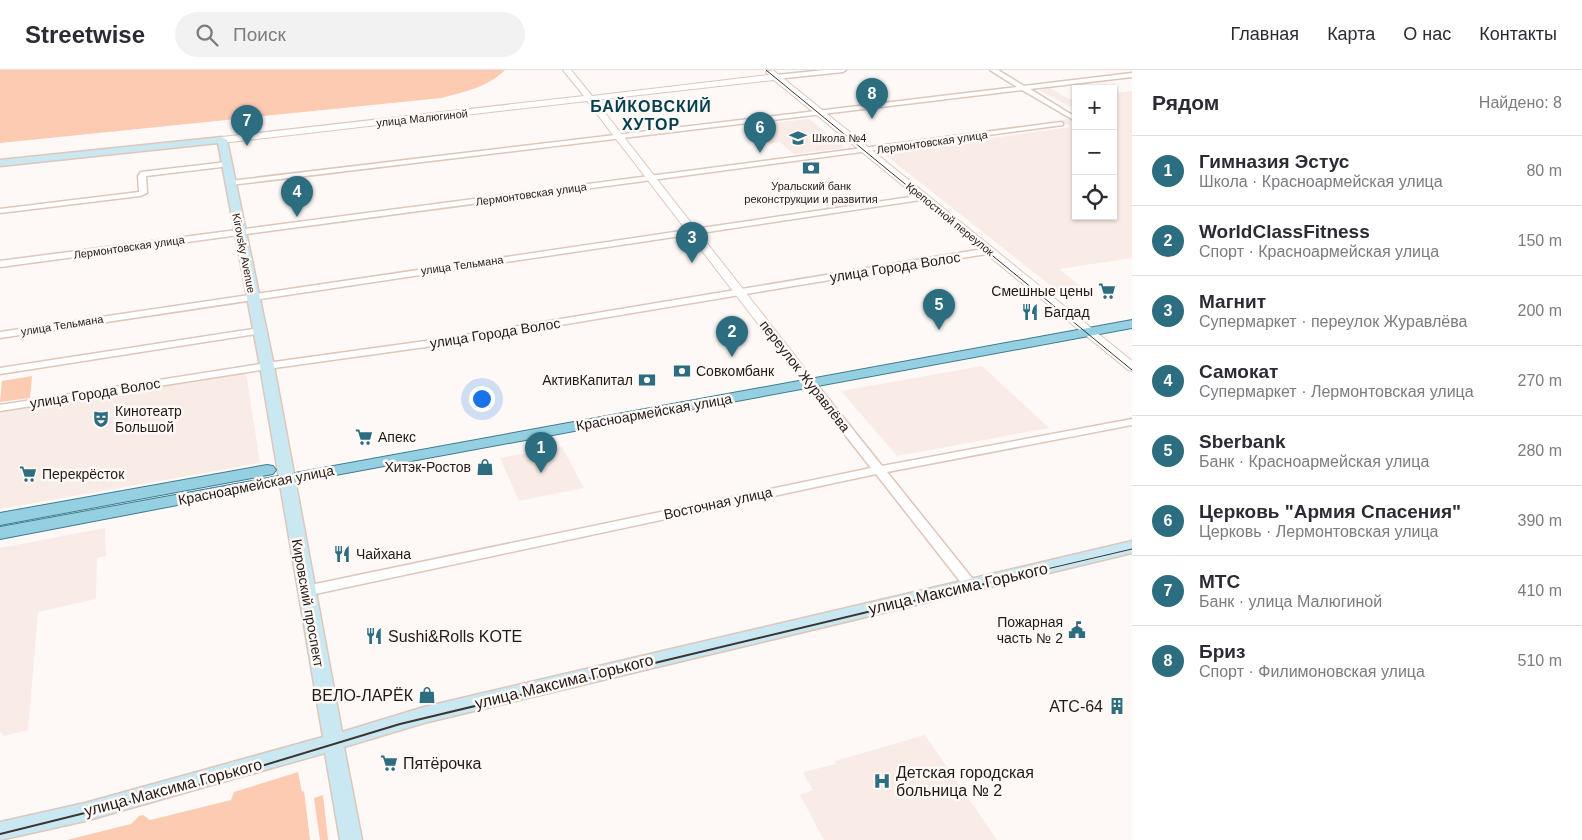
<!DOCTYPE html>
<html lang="ru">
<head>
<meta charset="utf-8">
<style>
	body { margin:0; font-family:Arial,sans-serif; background:#f2f2f3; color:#2b2b33 }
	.controls { position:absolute; right:15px; top:15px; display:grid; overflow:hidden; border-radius:0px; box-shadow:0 1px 4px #0004 }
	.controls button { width:45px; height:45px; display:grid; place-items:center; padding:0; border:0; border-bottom:1px solid #e1e1e2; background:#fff; color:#2b2b33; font:25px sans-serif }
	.you { position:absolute; left:481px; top:328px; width:18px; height:18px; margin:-12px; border:4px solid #fff; border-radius:50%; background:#1a73e8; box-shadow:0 0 0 8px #1a73e833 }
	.badge { display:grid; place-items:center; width:32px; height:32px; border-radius:50%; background:#2c6d80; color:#fff; font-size:16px; font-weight:700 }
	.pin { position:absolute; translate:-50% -41px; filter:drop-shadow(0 1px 2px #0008) }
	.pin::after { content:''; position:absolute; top:26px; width:18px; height:15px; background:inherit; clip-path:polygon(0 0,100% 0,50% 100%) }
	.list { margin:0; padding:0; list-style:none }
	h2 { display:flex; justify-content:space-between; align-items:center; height:65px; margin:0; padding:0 20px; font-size:21px }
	h2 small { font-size:16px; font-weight:400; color:#7c7c81 }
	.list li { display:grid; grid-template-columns:32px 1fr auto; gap:15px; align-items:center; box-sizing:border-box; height:70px; padding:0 20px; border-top:1px solid #e1e1e2 }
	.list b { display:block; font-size:19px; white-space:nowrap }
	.list p { margin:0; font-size:16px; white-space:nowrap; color:#7c7c81 }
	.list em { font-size:16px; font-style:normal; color:#7c7c81 }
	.icon { flex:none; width:28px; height:28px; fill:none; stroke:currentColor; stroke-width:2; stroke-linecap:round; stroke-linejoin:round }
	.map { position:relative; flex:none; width:1132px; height:770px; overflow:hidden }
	header { display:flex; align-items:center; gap:30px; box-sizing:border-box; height:70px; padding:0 25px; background:#fff; border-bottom:1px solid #e1e1e2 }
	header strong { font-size:24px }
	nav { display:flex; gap:28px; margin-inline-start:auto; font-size:18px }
	.search { width:350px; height:45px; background:#f2f2f3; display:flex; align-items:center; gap:12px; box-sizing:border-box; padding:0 18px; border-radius:28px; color:#7c7c81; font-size:19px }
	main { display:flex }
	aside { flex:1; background:#fff }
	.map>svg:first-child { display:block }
	.built { fill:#f9ebe5 }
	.green { fill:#fdcab2 }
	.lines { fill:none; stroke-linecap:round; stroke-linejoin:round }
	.minor-casing { stroke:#dfc6ba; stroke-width:3 }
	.tertiary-casing { stroke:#dfc6ba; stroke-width:2 }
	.secondary-casing { stroke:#dfc6ba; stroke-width:3 }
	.primary-casing { stroke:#3e7c8e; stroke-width:2 }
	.minor { fill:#fff; fill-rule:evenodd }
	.tertiary { fill:#fff; fill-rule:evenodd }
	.secondary { fill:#c9e8f1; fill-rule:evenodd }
	.primary { fill:#94d0e2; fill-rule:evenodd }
	.tram-far1 { stroke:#3c3430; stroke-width:1 }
	.tram { stroke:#3c3430; stroke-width:2 }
	.labels { text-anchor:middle; stroke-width:5; stroke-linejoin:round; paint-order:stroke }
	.far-street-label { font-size:11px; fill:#231a16; stroke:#fef9f7 }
	.far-poi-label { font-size:11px; fill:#231a16; stroke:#fef9f7; text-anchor:start }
	.street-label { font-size:14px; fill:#231a16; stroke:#fef9f7 }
	.poi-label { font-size:14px; fill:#231a16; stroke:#fef9f7; text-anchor:start }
	.far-district-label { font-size:16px; font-weight:bold; letter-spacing:1px; fill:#043f4d; stroke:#fef9f7 }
	.near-street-label { font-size:16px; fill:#231a16; stroke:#fef9f7 }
	.near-poi-label { font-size:16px; fill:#231a16; stroke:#fef9f7; text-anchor:start }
</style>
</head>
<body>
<header>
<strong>Streetwise</strong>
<div class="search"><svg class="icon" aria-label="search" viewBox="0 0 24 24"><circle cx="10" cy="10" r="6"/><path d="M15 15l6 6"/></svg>Поиск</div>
<nav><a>Главная</a><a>Карта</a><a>О нас</a><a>Контакты</a></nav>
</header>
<main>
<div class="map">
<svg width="1132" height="770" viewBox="0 0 1132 770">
	<rect width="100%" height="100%" fill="#fef9f7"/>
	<g class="built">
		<polygon points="1050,18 1069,29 1076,28 1076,40 1039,20"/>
		<polygon points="1132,21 1132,188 1059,199 1089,223 1065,227 884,84 891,83 889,81 979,69 976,67 989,65 992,68 1071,57 1060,50 1076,48 1076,146 1113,146 1113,23"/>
		<polygon points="809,49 845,78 794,84 780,72 770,74 749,55"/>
		<polygon points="982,296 1049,358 897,386 841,321"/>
		<polygon points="246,302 260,393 0,439 0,340"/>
		<polygon points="562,377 584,418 519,431 500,388"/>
		<polygon points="105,458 106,486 97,488 96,529 38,542 28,660 4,666 0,661 0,478"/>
		<polygon points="925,665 997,770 824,770 800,725 813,720 803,702 836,694 835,691"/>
	</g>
	<g class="green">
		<path d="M 0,0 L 505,0 C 488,17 464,22 441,28 L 0,73 Z"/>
		<polygon points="32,306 30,328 0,332 2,311"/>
		<polygon points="298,702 302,722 304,721 310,770 67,770 131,754 139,746 143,745 150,750 231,730 234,722"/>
		<polygon points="323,725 328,770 320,770 314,728"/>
	</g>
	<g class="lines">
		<g class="minor-casing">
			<g id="minor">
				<polygon points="825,0 846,0 843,2 776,9 773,7 776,5"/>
				<polygon points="990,0 998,0 1024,16 1132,3 1132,7 1030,19 1074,46 1075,47 1072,49 1022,20 230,115 226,113 230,111 1017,17"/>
				<polygon points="1061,52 1063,53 1063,55 0,197 0,191"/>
				<polygon points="227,92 231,94 230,96 146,106 147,123 140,126 0,143 0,139 139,122 138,106 141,102"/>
				<polygon points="924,125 928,127 927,129 0,268 0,262"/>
				<polygon points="989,178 993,181 992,183 440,275 267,299 0,341 0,335 267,293 440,269"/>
				<polygon points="260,258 263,259 265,261 263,263 0,304 0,298"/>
				<polygon points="803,301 807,302 882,396 1132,349 1132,355 887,402 976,513 977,516 976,519 966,519 876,404 306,526 301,524 300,521 301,518 306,516 871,398 799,306 798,304"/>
			</g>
		</g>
		<g class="tertiary-casing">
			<polygon id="tertiary" points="563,0 571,0 592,26 769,5 766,2 773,0 1132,291 1132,301 1128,300 774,10 595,30 807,301 809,304 803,308 799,307 587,31 222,73 218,70 222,67 584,26"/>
		</g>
		<g class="secondary-casing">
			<polygon id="secondary" points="222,67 227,70 274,296 342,662 424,637 1132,471 1132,483 424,653 344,677 362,770 340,770 325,683 85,751 0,770 0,752 85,733 323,667 260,296 218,73 0,96 0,90"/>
		</g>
		<g class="primary-casing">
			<g id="primary">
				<polygon points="1132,250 1132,258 287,414 0,469 0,457"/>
				<polygon points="267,395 273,396 276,400 273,404 0,455 0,443"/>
			</g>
		</g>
		<use href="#minor" class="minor"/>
		<use href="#tertiary" class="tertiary"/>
		<use href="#secondary" class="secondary"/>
		<use href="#primary" class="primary"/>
		<g class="tram-far1">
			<polyline points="766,0 1132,300"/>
			<polyline points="1017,506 1132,479"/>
		</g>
		<polyline class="tram" points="0,764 202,714 400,654 1022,505"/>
	</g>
	<defs>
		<g id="school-bare" transform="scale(1.35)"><path d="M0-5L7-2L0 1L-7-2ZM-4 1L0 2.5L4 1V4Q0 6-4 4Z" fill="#2c6d80" stroke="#fef9f7" stroke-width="2.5" paint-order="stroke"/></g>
		<g id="bank-bare" transform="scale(1.35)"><path d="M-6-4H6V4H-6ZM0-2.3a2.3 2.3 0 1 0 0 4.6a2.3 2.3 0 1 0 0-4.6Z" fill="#2c6d80" stroke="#fef9f7" stroke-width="2.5" paint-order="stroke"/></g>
		<g id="supermarket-bare" transform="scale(1.35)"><path d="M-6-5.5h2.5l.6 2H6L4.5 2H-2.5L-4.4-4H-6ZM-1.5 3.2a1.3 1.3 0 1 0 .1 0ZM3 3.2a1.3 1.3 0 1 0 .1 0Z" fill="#2c6d80" stroke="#fef9f7" stroke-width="2.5" paint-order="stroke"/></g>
		<g id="restaurant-bare" transform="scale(1.35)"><path d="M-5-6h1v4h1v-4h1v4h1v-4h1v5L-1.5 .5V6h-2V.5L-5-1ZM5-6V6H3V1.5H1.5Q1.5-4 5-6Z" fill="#2c6d80" stroke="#fef9f7" stroke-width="2.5" paint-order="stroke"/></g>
		<g id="theatre-bare" transform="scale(1.35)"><path d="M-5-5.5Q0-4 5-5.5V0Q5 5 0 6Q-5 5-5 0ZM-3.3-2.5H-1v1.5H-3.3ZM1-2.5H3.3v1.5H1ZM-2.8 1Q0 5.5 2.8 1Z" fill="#2c6d80" stroke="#fef9f7" stroke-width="2.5" paint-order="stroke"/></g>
		<g id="shop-bare" transform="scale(1.35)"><path d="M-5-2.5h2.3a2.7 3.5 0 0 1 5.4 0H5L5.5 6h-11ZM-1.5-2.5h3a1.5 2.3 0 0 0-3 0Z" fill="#2c6d80" stroke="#fef9f7" stroke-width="2.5" paint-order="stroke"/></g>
		<g id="civic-bare" transform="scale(1.35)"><path d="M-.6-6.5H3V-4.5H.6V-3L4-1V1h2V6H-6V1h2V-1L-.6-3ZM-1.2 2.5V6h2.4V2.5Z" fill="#2c6d80" stroke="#fef9f7" stroke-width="2.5" paint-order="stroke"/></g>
		<g id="building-bare" transform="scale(1.35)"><path d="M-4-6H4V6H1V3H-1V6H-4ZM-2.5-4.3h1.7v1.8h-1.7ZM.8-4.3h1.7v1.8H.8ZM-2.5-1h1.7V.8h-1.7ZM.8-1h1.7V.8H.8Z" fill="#2c6d80" stroke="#fef9f7" stroke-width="2.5" paint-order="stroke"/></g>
		<g id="hospital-bare" transform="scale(1.35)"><path d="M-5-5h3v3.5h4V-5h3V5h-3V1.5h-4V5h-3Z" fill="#2c6d80" stroke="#fef9f7" stroke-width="2.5" paint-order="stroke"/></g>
	</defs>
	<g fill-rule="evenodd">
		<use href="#school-bare" x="798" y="68"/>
		<use href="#bank-bare" x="811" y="98"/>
		<use href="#supermarket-bare" x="1107" y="221"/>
		<use href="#restaurant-bare" x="1030" y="242"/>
		<use href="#bank-bare" x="682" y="301"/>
		<use href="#bank-bare" x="647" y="310"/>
		<use href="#theatre-bare" x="101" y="349"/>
		<use href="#supermarket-bare" x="364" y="367"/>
		<use href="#shop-bare" x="485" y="397"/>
		<use href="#supermarket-bare" x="28" y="404"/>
		<use href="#restaurant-bare" x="342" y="484"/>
		<use href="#civic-bare" x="1077" y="560"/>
		<use href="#restaurant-bare" x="374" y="566"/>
		<use href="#shop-bare" x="427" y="625"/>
		<use href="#building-bare" x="1117" y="636"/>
		<use href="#supermarket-bare" x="389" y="693"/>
		<use href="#hospital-bare" x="882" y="711"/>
	</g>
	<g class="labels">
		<g class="far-street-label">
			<text transform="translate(422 48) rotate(-6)" y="4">улица Малюгиной</text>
			<text transform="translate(932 72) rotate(-8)" y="4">Лермонтовская улица</text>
			<text transform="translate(531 124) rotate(-8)" y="4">Лермонтовская улица</text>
			<text transform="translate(950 149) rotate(39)" y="4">Крепостной переулок</text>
			<text transform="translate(129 177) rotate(-8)" y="4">Лермонтовская улица</text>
			<text transform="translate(244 183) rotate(79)" y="4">Kirovsky Avenue</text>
			<text transform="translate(462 195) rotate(-8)" y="4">улица Тельмана</text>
			<text transform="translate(62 255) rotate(-9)" y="4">улица Тельмана</text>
		</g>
		<g class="far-poi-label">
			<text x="812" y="72">Школа №4</text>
			<text x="811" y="120" text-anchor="middle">Уральский банк<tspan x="811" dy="13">реконструкции и развития</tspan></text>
		</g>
		<g class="street-label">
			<text transform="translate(895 197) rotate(-9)" y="5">улица Города Волос</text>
			<text transform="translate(495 263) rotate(-9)" y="5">улица Города Волос</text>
			<text transform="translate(805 306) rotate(52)" y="5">переулок Журавлёва</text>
			<text transform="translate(95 323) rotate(-9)" y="5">улица Города Волос</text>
			<text transform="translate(654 342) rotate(-10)" y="5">Красноармейская улица</text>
			<text transform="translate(256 415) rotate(-11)" y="5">Красноармейская улица</text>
			<text transform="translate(718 433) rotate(-12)" y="5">Восточная улица</text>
			<text transform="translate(308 533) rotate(80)" y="5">Кировский проспект</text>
		</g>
		<g class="poi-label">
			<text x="1093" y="226" text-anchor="end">Смешные цены</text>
			<text x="1044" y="247">Багдад</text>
			<text x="696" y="306">Совкомбанк</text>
			<text x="633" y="315" text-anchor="end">АктивКапитал</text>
			<text x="115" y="346">Кинотеатр<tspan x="115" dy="16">Большой</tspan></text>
			<text x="378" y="372">Апекс</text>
			<text x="471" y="402" text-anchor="end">Хитэк-Ростов</text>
			<text x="42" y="409">Перекрёсток</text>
			<text x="356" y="489">Чайхана</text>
			<text x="1063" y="557" text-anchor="end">Пожарная<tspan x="1063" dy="16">часть № 2</tspan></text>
		</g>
		<g class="far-district-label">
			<text x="651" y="42">БАЙКОВСКИЙ<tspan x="651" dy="18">ХУТОР</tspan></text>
		</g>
		<g class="near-street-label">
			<text transform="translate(958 518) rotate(-13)" y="6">улица Максима Горького</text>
			<text transform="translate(564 611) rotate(-14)" y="6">улица Максима Горького</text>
			<text transform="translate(173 717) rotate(-15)" y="6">улица Максима Горького</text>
		</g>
		<g class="near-poi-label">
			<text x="388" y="572">Sushi&amp;Rolls KOTE</text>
			<text x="413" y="631" text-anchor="end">ВЕЛО-ЛАРЁК</text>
			<text x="1103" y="642" text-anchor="end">АТС-64</text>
			<text x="403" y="699">Пятёрочка</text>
			<text x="896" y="708">Детская городская<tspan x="896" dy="18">больница № 2</tspan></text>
		</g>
	</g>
</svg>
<div class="controls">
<button>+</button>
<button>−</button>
<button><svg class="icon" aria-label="locate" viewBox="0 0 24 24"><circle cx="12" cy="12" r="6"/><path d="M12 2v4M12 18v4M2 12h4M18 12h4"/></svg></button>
</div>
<div class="you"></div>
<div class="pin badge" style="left:541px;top:403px">1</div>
<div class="pin badge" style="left:732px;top:287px">2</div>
<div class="pin badge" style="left:692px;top:193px">3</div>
<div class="pin badge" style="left:297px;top:147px">4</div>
<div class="pin badge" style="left:939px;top:260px">5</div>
<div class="pin badge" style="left:760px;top:83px">6</div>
<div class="pin badge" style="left:247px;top:76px">7</div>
<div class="pin badge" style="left:872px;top:49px">8</div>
</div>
<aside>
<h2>Рядом<small>Найдено: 8</small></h2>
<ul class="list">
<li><span class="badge">1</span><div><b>Гимназия Эстус</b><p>Школа · Красноармейская улица</p></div><em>80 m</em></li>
<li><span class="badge">2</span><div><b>WorldClassFitness</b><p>Спорт · Красноармейская улица</p></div><em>150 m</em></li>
<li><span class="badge">3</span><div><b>Магнит</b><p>Супермаркет · переулок Журавлёва</p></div><em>200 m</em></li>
<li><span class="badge">4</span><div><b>Самокат</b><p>Супермаркет · Лермонтовская улица</p></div><em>270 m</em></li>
<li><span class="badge">5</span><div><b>Sberbank</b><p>Банк · Красноармейская улица</p></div><em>280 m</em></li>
<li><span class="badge">6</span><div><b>Церковь &quot;Армия Спасения&quot;</b><p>Церковь · Лермонтовская улица</p></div><em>390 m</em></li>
<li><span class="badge">7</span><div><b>МТС</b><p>Банк · улица Малюгиной</p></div><em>410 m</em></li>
<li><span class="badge">8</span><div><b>Бриз</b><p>Спорт · Филимоновская улица</p></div><em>510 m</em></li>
</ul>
</aside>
</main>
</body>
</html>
